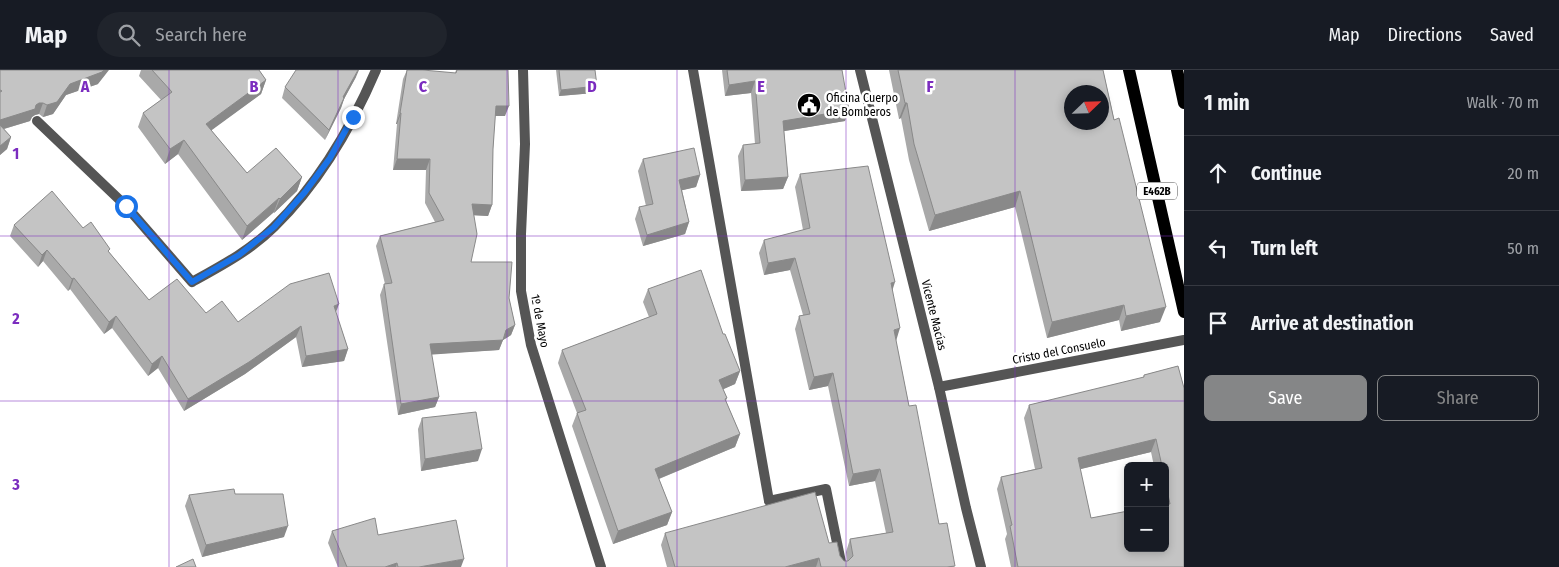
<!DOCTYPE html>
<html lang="en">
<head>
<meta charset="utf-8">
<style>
	body { margin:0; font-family:"Fira Sans Condensed",sans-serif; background:#20242c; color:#f1f3f6 }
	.controls { position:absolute; right:15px; bottom:15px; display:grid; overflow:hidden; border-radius:8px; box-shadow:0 2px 8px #0003 }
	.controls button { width:45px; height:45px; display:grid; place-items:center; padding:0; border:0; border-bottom:1px solid #363941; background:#171b24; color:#f1f3f6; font:25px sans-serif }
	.compass { position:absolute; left:1064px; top:15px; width:45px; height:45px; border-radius:50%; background:#171b24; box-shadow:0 2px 8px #0003; rotate:67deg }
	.stop { position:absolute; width:15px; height:15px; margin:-11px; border:4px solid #1a73e8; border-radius:50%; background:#fff }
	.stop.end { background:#1a73e8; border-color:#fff; box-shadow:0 1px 5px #0008 }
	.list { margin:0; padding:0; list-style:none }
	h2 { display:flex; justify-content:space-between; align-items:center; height:65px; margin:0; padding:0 20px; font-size:21px }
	h2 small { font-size:16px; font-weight:400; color:#9ea1a6 }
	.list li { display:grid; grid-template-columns:32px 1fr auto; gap:15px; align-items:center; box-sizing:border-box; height:75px; padding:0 20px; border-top:1px solid #363941 }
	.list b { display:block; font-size:19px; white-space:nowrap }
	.list em { font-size:16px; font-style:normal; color:#9ea1a6 }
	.actions { display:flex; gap:10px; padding:15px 20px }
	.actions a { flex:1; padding:11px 0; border:1px solid #858687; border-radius:8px; text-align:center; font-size:18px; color:#858687 }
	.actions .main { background:#858687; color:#fff }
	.icon { flex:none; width:28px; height:28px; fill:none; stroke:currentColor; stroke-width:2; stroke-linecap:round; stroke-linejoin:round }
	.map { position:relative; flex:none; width:1184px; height:497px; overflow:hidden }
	header { display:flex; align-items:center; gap:30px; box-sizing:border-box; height:70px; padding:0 25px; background:#171b24; border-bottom:1px solid #363941 }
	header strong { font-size:24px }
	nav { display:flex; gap:28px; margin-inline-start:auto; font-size:18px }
	.search { width:350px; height:45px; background:#20242c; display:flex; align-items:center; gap:12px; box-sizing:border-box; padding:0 18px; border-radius:28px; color:#9ea1a6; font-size:19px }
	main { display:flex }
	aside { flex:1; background:#171b24 }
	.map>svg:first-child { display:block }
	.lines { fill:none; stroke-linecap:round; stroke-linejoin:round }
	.pedestrian { stroke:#555; stroke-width:10 }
	.minor { stroke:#555; stroke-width:10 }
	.primary { stroke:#000; stroke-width:12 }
	.wall { fill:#a9a9a9; fill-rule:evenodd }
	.shaded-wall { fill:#898989 }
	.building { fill:#c4c4c4; stroke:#898989; fill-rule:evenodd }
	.route { stroke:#1a73e8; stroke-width:6 }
	.grid { fill:none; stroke:#7b2cbf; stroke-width:1; stroke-opacity:0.55 }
	.labels { text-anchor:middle; stroke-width:5; stroke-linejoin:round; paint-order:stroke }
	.shield { fill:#fff; stroke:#4c4c4c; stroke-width:1 }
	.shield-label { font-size:11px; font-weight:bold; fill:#000 }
	.poi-label { font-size:12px; fill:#000; stroke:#fff; text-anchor:start }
	.street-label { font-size:12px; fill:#000; stroke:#fff }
	.grid-label { font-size:16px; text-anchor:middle; font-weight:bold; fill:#7b2cbf; stroke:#fff; stroke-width:5; stroke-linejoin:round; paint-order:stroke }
</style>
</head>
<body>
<header>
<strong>Map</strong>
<div class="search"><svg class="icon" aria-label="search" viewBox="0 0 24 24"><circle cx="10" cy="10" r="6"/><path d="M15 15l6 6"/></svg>Search here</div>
<nav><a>Map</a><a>Directions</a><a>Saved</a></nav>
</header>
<main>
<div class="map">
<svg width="1184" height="497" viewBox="0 0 1184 497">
	<rect width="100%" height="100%" fill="#fff"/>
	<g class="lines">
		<polyline class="pedestrian" points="769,431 826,419 842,497"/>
		<g class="minor">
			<polyline points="523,0 525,74 521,164 521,221 531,275 601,497"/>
			<polyline points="693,0 769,431"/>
			<polyline points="860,0 939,317 966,438 981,497"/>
			<path d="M 37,51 L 126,136 L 192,212 C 221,196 251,180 274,157 C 319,113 352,56 376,0"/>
			<polyline points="939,317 1184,270"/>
		</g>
		<g class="primary">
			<polyline points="1129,0 1184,242"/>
			<polyline points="1177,0 1184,33"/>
		</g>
	</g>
	<g class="wall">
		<polygon points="0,0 98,14 66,25 53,44 43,47 39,44 35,45 32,47 30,51 4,59 11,67 7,79 0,85"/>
		<polygon points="141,0 259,0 266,10 261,24 211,60 247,103 302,107 297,121 274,143 274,142 242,170 178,84 165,94 138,57 143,43 161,30 139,6"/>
		<polygon points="407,0 455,3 456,0 508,0 505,46 495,46 493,79 492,135 488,146 474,145 471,192 509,228 515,255 511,265 503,270 499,280 431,284 439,327 435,337 398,345 380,225 384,214 385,214 376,176 380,166 435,152 425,133 426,100 393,100 397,54 396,54 403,9"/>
		<polygon points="556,0 595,0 594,23 559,26"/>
		<polygon points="722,0 842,0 845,51 784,61 788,107 783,119 741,121 738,86 743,75 755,74 751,23 725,26"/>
		<polygon points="889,0 1103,0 1160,252 1121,261 1119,250 1047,268 1015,137 929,161 909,90 901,48 899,49"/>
		<polygon points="356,7 344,29 341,38 325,70 282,28 285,17"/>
		<polygon points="643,89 700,105 696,117 682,120 689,152 685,164 643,176 635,149 639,137 646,136 638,101"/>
		<polygon points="800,104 892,220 896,271 909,336 939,454 954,497 667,497 661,475 665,463 829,473 844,491 847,491 846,482 850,469 886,463 875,411 849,416 828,316 809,320 795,259 799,246 803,245 790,200 764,205 759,183 764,170 803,160 795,117"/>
		<polygon points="14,155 83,158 109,182 149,230 206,243 238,252 336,243 348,279 344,291 302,297 296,267 245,304 184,341 158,298 148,306 112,258 104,264 70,219 68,221 43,191 38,197 10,166"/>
		<polygon points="648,219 723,264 740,301 735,314 723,319 727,328 726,331 740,364 735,377 659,409 672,442 667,455 613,474 572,356 577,343 558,293 562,280 649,247 643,232"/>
		<path d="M 1178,296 L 1184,318 L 1184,497 L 1011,497 L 1005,469 L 1007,464 L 997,419 L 1001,407 L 1035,399 L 1024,348 L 1029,335 L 1143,308 L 1144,305 ZM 1151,382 L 1154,396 L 1165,396 L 1165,478 L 1128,478 L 1128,441 L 1091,448 L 1080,399 Z"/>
		<polygon points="422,348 478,391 421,401 418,359"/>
		<polygon points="235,424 284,467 202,487 185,436 189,425"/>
		<polygon points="332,461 378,465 461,497 338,497 328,473"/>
	</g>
	<g class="shaded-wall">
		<polygon points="104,0 109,0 98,14 66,25 53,44 43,47 47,35 70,14"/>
		<polygon points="358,0 359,0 356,7 344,29 341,38 325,70 343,27"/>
		<polygon points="266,10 261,24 201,68 206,54"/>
		<polygon points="755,11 751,23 725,26 729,15"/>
		<polygon points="597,16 594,23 559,26 561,20"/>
		<polygon points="39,33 43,33 39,44 35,45 32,47 30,51 0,60 0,50"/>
		<polygon points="905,33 907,33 901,48 899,49"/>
		<polygon points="496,36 509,36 505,46 492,46"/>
		<polygon points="849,40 845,51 779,62 783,51"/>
		<polygon points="400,43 401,43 397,54 396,54"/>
		<polygon points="11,67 7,79 0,85 0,76"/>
		<polygon points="184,70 178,84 165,94 170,79"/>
		<polygon points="397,89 430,89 426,100 393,100"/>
		<polygon points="700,105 696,117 675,122 679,110"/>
		<polygon points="302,107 297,121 274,143 280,129"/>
		<polygon points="788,107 783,119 741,121 745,110"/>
		<polygon points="1020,121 1015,137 929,161 935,145"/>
		<polygon points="279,128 274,142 242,170 247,156"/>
		<polygon points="472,134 492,135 488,146 468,145"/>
		<polygon points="689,152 685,164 643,176 647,165"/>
		<polygon points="47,180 43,191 38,197 42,185"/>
		<polygon points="795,188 790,200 764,205 768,193"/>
		<polygon points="74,208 70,219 68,221 72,209"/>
		<polygon points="895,212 891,225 891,213"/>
		<polygon points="339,234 335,245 334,236"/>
		<polygon points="1124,235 1119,250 1047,268 1052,252"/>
		<polygon points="1166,237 1160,252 1121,261 1126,246"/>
		<polygon points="116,246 112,258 104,264 109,252"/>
		<polygon points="515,255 511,265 503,270 499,280 426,285 430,274 506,260"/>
		<polygon points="301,256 296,267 245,304 184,341 188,329"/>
		<polygon points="900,258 896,271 894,260"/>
		<polygon points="348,279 344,291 302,297 306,286"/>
		<polygon points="162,286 158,298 148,306 152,294"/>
		<polygon points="740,301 735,314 715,323 719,310"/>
		<polygon points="833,303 828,316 809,320 814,307"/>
		<polygon points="439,327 435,337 398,345 401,334"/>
		<polygon points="740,364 735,377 651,412 655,399"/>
		<polygon points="1156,369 1151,382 1073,401 1078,388"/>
		<polygon points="482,379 478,391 421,401 425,389"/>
		<polygon points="880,399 875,411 849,416 853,404"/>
		<polygon points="672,442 667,455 613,474 618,461"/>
		<polygon points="288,456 284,467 202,487 206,475"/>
		<polygon points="819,488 816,497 785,497"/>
		<polygon points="464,489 461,497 419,497"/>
		<polygon points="397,493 396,497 385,497"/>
	</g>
	<g class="building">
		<polygon points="0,0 104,0 102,2 70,14 57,32 47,35 43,33 39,33 36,35 35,39 0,50 0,22 2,21 0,20"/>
		<polygon points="152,0 259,0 266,10 206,54 247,103 276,78 302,107 280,129 279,128 247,156 184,70 170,79 143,43 172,22"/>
		<polygon points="296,0 358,0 343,27 344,28 329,60 285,17"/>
		<polygon points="407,0 423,0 456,3 457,0 508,0 509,36 496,36 493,79 492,135 472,134 477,164 471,192 512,192 509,228 515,255 506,260 503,270 430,274 439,327 401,334 384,214 392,213 380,166 444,150 429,123 430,89 397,89 401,43 400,43"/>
		<polygon points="559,0 595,0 597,16 561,20"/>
		<polygon points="727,0 842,0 849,40 783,51 788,107 745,110 743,75 760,73 755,11 729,15"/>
		<path d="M 898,0 L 1103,0 L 1114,50 L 1119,48 L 1166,237 L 1126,246 L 1124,235 L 1052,252 L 1020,121 L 935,145 L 914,74 L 907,33 L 905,33 ZM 1072,22 L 1102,22 L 1102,52 L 1072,52 Z"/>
		<polygon points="0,55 11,67 0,76"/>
		<polygon points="694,78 700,105 679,110 689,152 647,165 639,137 653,134 643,89"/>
		<polygon points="868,96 895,212 891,213 900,258 894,260 909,336 916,335 939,454 947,453 955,496 947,497 821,497 819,488 785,497 675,497 665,463 815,422 829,473 837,472 840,486 844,491 848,491 853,486 850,469 893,462 880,399 853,404 833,303 814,307 799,246 810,244 795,188 768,193 764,170 810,158 800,104"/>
		<polygon points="52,121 83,158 91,152 110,179 108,181 149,230 177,209 206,243 222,231 238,252 290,214 329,203 339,234 334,236 348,279 306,286 301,256 249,292 188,329 162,286 152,294 116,246 109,252 74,208 72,209 47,180 42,185 14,155"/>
		<polygon points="701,200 723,264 725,264 740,301 719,310 727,328 725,329 740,364 655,399 672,442 618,461 577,343 586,340 562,280 657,244 648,219"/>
		<path d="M 1178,296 L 1184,318 L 1184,497 L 1018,497 L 1010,456 L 1012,455 L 1001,407 L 1042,398 L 1029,335 L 1144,307 L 1144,305 ZM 1156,369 L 1162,396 L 1165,396 L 1165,411 L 1170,434 L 1165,434 L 1165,478 L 1128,478 L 1128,441 L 1091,448 L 1078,388 Z"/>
		<polygon points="476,342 482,379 425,389 422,348"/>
		<polygon points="234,419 235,424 283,424 288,456 206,475 189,425"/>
		<polygon points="375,448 378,465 456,450 464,489 419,497 398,497 397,493 385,497 347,497 332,461"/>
		<polygon points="193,489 196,497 176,497"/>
	</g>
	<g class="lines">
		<polyline class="route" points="126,136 192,212 239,185 274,157 305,122 330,88 353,47"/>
	</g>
	<path class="grid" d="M 169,0 L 169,497M 338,0 L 338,497M 507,0 L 507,497M 677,0 L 677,497M 846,0 L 846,497M 1015,0 L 1015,497M 0,166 L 1184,166M 0,331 L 1184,331"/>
	<defs>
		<g id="civic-disc" transform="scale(1.25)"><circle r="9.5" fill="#000" stroke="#fff"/><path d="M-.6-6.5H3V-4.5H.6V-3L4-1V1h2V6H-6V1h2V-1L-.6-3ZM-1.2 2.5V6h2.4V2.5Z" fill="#fff"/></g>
	</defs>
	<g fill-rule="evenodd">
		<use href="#civic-disc" x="809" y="35"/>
	</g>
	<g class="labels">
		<rect class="shield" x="1137" y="112.5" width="40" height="17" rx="4"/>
		<g class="shield-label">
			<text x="1157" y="125">E462B</text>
		</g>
		<g class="poi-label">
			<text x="826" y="32">Oficina Cuerpo<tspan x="826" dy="14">de Bomberos</tspan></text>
		</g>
		<g class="street-label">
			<text transform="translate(934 245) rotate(76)" y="4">Vicente Macías</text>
			<text transform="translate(540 251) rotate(79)" y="4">1º de Mayo</text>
			<text transform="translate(1059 281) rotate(-11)" y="4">Cristo del Consuelo</text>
		</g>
	</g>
	<g class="grid-label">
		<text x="85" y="22">A</text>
		<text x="254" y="22">B</text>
		<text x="423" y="22">C</text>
		<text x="592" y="22">D</text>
		<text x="761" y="22">E</text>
		<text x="930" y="22">F</text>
		<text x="16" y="89">1</text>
		<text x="16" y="254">2</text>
		<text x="16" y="420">3</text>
	</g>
</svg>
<div class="controls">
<button>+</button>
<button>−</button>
</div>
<svg class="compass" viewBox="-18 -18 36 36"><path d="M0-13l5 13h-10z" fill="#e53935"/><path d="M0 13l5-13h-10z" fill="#9ea1a6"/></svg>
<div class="stop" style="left:126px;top:136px"></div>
<div class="stop end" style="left:353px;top:47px"></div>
</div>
<aside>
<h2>1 min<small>Walk · 70 m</small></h2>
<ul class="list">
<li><svg class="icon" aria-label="ahead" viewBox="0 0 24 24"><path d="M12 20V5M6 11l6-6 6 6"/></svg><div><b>Continue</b></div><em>20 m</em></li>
<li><svg class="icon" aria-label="left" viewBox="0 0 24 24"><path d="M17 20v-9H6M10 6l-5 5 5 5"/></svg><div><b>Turn left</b></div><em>50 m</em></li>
<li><svg class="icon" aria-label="arrive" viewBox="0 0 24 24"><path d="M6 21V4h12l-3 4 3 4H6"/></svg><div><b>Arrive at destination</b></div></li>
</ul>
<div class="actions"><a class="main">Save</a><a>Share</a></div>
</aside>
</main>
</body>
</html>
